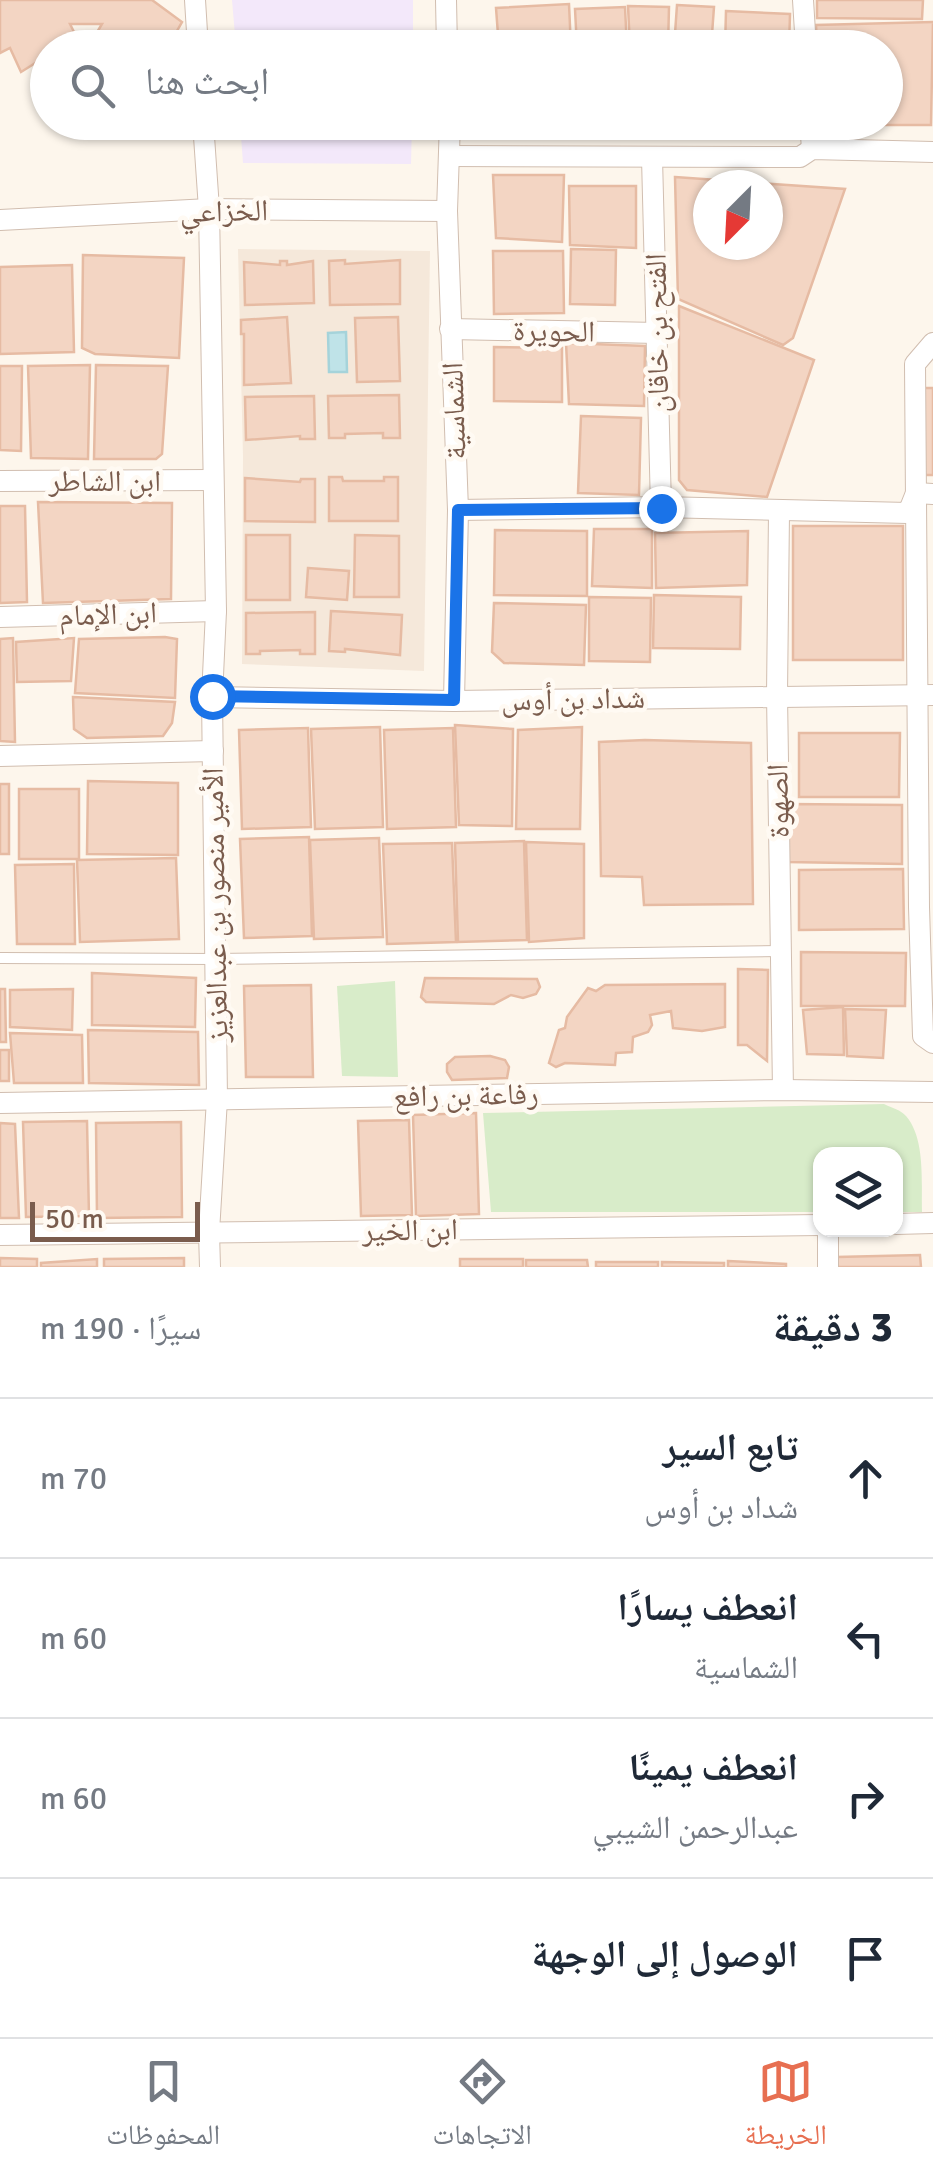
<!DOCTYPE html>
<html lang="ar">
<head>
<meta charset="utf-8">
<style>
	body { margin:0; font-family:Signika,"Noto Naskh Arabic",sans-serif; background:#f6f6f7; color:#1f2937; direction:rtl }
	.controls { position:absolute; right:30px; bottom:30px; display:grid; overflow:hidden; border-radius:20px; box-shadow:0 2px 8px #0004 }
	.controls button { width:90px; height:90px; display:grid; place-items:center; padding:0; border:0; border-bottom:2px solid #e0e1e3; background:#fff; color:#1f2937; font:50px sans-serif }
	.compass { position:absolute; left:693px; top:170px; width:90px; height:90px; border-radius:50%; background:#fff; box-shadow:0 2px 8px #0004; rotate:204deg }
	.scale { position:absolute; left:30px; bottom:25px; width:170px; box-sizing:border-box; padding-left:10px; border:5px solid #7a5c4d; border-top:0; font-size:28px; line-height:35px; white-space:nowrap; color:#7a5c4d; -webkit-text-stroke:8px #fffaf3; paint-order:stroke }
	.stop { position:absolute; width:30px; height:30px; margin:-22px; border:8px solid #1a73e8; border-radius:50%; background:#fff }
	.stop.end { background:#1a73e8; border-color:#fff; box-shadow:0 2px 10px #0008 }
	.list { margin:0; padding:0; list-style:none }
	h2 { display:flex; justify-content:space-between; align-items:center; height:130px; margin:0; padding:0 40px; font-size:42px }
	h2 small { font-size:32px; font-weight:400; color:#747a83 }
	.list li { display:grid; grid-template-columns:65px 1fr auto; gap:30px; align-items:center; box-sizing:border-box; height:160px; padding:0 40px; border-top:2px solid #e0e1e3 }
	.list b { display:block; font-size:38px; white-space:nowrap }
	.list p { margin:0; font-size:32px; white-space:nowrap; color:#747a83 }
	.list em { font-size:32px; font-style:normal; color:#747a83 }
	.icon { flex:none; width:55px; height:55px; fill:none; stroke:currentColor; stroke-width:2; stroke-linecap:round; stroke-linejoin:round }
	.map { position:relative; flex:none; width:933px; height:1267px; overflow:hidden; direction:ltr }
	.search { position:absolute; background:#fff; box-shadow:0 2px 8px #0004; left:30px; right:30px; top:30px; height:110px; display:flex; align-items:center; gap:25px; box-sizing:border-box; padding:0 35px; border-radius:55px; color:#747a83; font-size:38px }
	.sheet { height:770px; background:#fff }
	nav { display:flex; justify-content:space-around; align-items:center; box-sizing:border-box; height:140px; border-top:2px solid #e0e1e3; background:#fff; font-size:28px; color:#747a83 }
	nav a { display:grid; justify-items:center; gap:5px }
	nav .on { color:#e76f51 }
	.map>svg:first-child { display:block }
	.residential { fill:#f5e8da }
	.education { fill:#f3e8fa }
	.green { fill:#d8ecc9 }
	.water { fill:#bfe3e8; stroke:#a5d3da; stroke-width:2.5 }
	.building { fill:#f3d5c3; stroke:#e6bba3; stroke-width:2.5; fill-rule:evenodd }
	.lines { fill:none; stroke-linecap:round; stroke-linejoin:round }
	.lane-casing { stroke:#d1beb0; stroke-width:12 }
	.street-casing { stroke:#d1beb0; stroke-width:22 }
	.lane { stroke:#fff; stroke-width:10 }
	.street { stroke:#fff; stroke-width:20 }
	.route { stroke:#1a73e8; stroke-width:12 }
	.labels { text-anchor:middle; stroke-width:9; stroke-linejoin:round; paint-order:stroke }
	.street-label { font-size:30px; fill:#7a5c4d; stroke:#fffaf3 }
</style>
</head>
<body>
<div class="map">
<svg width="933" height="1267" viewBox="0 0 933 1267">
	<rect width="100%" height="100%" fill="#fdf6ec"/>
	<polygon class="residential" points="238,249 430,251 424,671 242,664 243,456"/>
	<g class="education">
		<polygon points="232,0 413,0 413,47 236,47"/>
		<polygon points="240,123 412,123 411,164 243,163"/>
	</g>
	<g class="green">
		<polygon points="395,981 398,1077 342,1076 337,986"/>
		<path d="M 884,1104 C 892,1108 901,1110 906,1116 C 926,1139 921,1184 922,1212 L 896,1212 L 896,1154 L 820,1154 L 820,1212 L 491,1212 L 483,1113 Z"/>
	</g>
	<polygon class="water" points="346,332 347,372 329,372 328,333"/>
	<g class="building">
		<polygon points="0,0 152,0 182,22 170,43 158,37 147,48 104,48 93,39 102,24 70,24 76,36 59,48 48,48 48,55 21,72 10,48 0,53"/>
		<polygon points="817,0 923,0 922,19 817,18"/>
		<polygon points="569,4 571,48 499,48 496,8"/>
		<polygon points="677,5 714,7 711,48 674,48"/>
		<polygon points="628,6 669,7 668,48 630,48"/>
		<polygon points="625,7 627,48 577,48 575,9"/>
		<polygon points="726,11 790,14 789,48 725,48"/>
		<polygon points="933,22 931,125 821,125 886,122 886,48 817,48 816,25"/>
		<polygon points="631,122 694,122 694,130 632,132"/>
		<polygon points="698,122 736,122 737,131 698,130"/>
		<polygon points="739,122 785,122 785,132 739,128"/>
		<polygon points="493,175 564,175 562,242 496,238"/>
		<path d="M 675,177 L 845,189 L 793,338 L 783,345 L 678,299 ZM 708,185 L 768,185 L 768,245 L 708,245 Z"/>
		<polygon points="569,186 636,186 636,248 570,245"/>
		<polygon points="571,249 616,250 615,305 570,304"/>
		<polygon points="493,251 563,251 564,313 494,314"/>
		<polygon points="83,255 184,258 179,358 95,354 82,348"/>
		<polygon points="345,260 345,264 400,260 400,304 330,305 329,261"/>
		<polygon points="280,261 287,261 287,265 313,261 314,303 245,305 244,262 280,265"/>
		<polygon points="72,265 74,352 0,354 0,267"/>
		<polygon points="679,306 814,360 767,497 687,490 679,480"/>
		<polygon points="287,317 291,383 244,385 244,334 241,334 241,320"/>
		<polygon points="398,317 400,381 357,382 355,318"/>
		<polygon points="566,343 645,346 644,406 569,404"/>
		<polygon points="494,347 562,348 562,402 494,401"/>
		<polygon points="90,365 88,459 31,458 28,366"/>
		<polygon points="96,365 168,366 162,454 156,459 94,459"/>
		<polygon points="0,366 22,366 21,451 0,450"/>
		<rect x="919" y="388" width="14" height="87"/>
		<polygon points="399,395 400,438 383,438 383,433 345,434 345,438 329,438 328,396"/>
		<polygon points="314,396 315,439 300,439 300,436 246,440 245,397"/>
		<polygon points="581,416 641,418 639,495 578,493"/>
		<polygon points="329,477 342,477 343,481 384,481 384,477 398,477 398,521 329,521"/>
		<polygon points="245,478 300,482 301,479 315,479 315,522 245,521"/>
		<polygon points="38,502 172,503 171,599 43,603"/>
		<polygon points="0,506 25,506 27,602 0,603"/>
		<rect x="793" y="526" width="110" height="134"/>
		<polygon points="594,529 652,529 652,588 592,586"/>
		<polygon points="495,530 587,531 587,596 494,595"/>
		<polygon points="748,531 747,585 656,588 655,533"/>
		<rect x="246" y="535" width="44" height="65"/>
		<polygon points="355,535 399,536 399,597 354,597"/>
		<polygon points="308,568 349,571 347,600 306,597"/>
		<polygon points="654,595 741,597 740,649 653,648"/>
		<polygon points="589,597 651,598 650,662 589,661"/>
		<polygon points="494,603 586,605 584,665 504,663 492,652"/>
		<polygon points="331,611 402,615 400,655 345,649 345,652 329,651"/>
		<polygon points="315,612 315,654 300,654 300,650 260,651 260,654 246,654 246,613"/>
		<polygon points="165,637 177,639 175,698 75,693 79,639"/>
		<polygon points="13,638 15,742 0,741 0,639"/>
		<polygon points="74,638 71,681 17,682 16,642"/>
		<polygon points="73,697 175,702 172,723 163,736 87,738 74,729"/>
		<polygon points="455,725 513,729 512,826 459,825"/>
		<polygon points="380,727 383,827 315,829 311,729"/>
		<polygon points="582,727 580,829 516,829 518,730"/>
		<polygon points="308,728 311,827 242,829 239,730"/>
		<polygon points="453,728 456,827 387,829 384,730"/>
		<polygon points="799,733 900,733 899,797 799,797"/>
		<polygon points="645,740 751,743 753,904 644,905 642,877 601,876 599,742"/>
		<polygon points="88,781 178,783 178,855 87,854"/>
		<rect x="0" y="784" width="9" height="70"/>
		<rect x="19" y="789" width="60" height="70"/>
		<polygon points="788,804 902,805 902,864 788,862"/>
		<polygon points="309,837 312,936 244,938 240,839"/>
		<polygon points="379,838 383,937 314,939 310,840"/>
		<polygon points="524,841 527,940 458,942 455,843"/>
		<polygon points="526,842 584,844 584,938 529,942"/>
		<polygon points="452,843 456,942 387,944 383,844"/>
		<polygon points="176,858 179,939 80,942 77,860"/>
		<polygon points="74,864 75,944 17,944 15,865"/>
		<polygon points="903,869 904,929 799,930 799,870"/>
		<polygon points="801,952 906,953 905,1006 801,1006"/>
		<polygon points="738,969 768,970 767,1061 747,1045 738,1045"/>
		<polygon points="92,973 196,978 195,1027 92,1025"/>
		<polygon points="425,978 537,979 540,987 536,994 523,998 511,995 494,1004 426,1002 421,997"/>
		<polygon points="725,984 725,1027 702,1031 673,1028 671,1011 650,1015 652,1025 648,1032 633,1037 632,1052 616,1053 615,1065 565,1063 556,1067 549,1063 559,1030 565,1028 567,1017 588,988 596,991 605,985"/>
		<polygon points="311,985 313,1077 246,1077 244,986"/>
		<polygon points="0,989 5,989 6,1042 0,1042"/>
		<polygon points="73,989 72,1030 10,1027 10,990"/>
		<polygon points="843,1007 844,1055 807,1054 803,1010"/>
		<polygon points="845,1009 886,1010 883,1058 847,1056"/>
		<polygon points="88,1030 198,1032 199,1085 89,1083"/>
		<polygon points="10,1033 82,1035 83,1083 14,1083"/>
		<rect x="0" y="1050" width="9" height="31"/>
		<polygon points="490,1056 505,1060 509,1067 507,1078 452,1080 447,1072 447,1064 455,1057"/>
		<polygon points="476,1113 479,1214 416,1216 413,1115"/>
		<polygon points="409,1120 412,1215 361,1216 358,1121"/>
		<polygon points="87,1121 89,1216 26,1217 23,1122"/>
		<polygon points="181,1122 182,1217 97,1218 96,1123"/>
		<polygon points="0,1123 15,1124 19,1218 0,1218"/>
		<polygon points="920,1255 921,1267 838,1267 837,1257"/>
		<polygon points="0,1258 37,1259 37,1267 0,1267"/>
		<polygon points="184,1258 184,1267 104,1267 104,1259"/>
		<polygon points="97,1259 97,1267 41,1267 41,1263"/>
		<rect x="460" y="1259" width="63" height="8"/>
		<polygon points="526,1260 587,1260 588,1267 526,1267"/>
		<polygon points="728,1261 786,1264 786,1267 728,1267"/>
		<rect x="596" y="1262" width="62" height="5"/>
		<polygon points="662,1262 724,1263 724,1267 662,1267"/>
	</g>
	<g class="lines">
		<g class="lane-casing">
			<polyline id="lane" points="0,958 215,959 780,951"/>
		</g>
		<g class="street-casing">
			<g id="street">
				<polyline points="195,0 198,48"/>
				<polyline points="446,0 447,48"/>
				<polyline points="803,0 806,48"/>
				<polyline points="203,122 209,209 216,611 212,697 217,1099 209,1232 210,1267"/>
				<polyline points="450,122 447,211 458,510 454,701"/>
				<polyline points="810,122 812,149"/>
				<polyline points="451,156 800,157 812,149 933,152"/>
				<polyline points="652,158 661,507"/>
				<polyline points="0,220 209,209 447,211"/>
				<polyline points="450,329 658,333"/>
				<polyline points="933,343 915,364 919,907 923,1036 933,1043"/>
				<polyline points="0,481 211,480"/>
				<polyline points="458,510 661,507 908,513 916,493 933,494"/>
				<polyline points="779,512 777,695 783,1090"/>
				<polyline points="0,617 216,611"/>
				<polyline points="212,697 454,701 933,695"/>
				<polyline points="0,756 213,751"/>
				<polyline points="0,1103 783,1090 933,1092"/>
				<polyline points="896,1224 933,1223"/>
				<polyline points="0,1235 820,1225"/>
				<polyline points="828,1267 828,1230"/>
			</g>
		</g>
		<use href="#lane" class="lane"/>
		<use href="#street" class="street"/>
	</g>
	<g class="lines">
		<polyline class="route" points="212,696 454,700 458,510 661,508"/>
	</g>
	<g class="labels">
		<g class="street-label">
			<text transform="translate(224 211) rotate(-1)" y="10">الخزاعي</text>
			<text transform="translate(554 331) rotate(1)" y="10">الحويرة</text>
			<text transform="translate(657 333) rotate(-91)" y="10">الفتح بن خاقان</text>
			<text transform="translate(454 411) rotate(-92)" y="10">الشماسية</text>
			<text x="105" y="491">ابن الشاطر</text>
			<text transform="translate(108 614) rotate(-2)" y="10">ابن الإمام</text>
			<text transform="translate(573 699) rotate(-1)" y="10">شداد بن أوس</text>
			<text transform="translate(778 801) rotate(-91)" y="10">الصهوة</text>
			<text transform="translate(215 905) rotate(-91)" y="10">الأمير منصور بن عبدالعزيز</text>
			<text transform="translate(466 1095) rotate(-1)" y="10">رفاعة بن رافع</text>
			<text transform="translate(410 1230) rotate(-1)" y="10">ابن الخير</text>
		</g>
	</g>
</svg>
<div class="controls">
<button><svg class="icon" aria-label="layers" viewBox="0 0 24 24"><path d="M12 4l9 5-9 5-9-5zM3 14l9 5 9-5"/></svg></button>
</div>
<svg class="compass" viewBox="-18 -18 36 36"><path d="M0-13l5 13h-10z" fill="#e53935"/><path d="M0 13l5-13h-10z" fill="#747a83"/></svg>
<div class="scale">50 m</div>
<div class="stop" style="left:212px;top:696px"></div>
<div class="stop end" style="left:661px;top:508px"></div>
<div class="search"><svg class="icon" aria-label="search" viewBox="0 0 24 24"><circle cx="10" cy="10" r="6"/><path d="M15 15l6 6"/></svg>ابحث هنا</div>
</div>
<section class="sheet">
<h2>3 دقيقة<small>سيرًا · 190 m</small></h2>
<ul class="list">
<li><svg class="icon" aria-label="ahead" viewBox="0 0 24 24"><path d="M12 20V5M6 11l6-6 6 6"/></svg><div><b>تابع السير</b><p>شداد بن أوس</p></div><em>70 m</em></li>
<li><svg class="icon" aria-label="left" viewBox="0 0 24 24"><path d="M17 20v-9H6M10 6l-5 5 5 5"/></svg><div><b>انعطف يسارًا</b><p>الشماسية</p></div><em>60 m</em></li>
<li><svg class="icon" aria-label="right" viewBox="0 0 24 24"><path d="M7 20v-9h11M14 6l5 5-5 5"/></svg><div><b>انعطف يمينًا</b><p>عبدالرحمن الشيبي</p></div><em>60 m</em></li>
<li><svg class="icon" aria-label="arrive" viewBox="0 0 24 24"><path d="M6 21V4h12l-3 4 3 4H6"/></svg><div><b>الوصول إلى الوجهة</b></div></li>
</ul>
</section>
<nav>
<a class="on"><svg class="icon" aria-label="map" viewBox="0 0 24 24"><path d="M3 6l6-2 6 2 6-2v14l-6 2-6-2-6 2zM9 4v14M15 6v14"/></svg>الخريطة</a>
<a><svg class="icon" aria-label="directions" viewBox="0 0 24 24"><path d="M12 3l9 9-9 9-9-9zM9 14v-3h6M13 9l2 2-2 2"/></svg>الاتجاهات</a>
<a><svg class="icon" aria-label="saved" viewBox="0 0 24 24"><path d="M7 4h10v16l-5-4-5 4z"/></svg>المحفوظات</a>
</nav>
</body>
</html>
